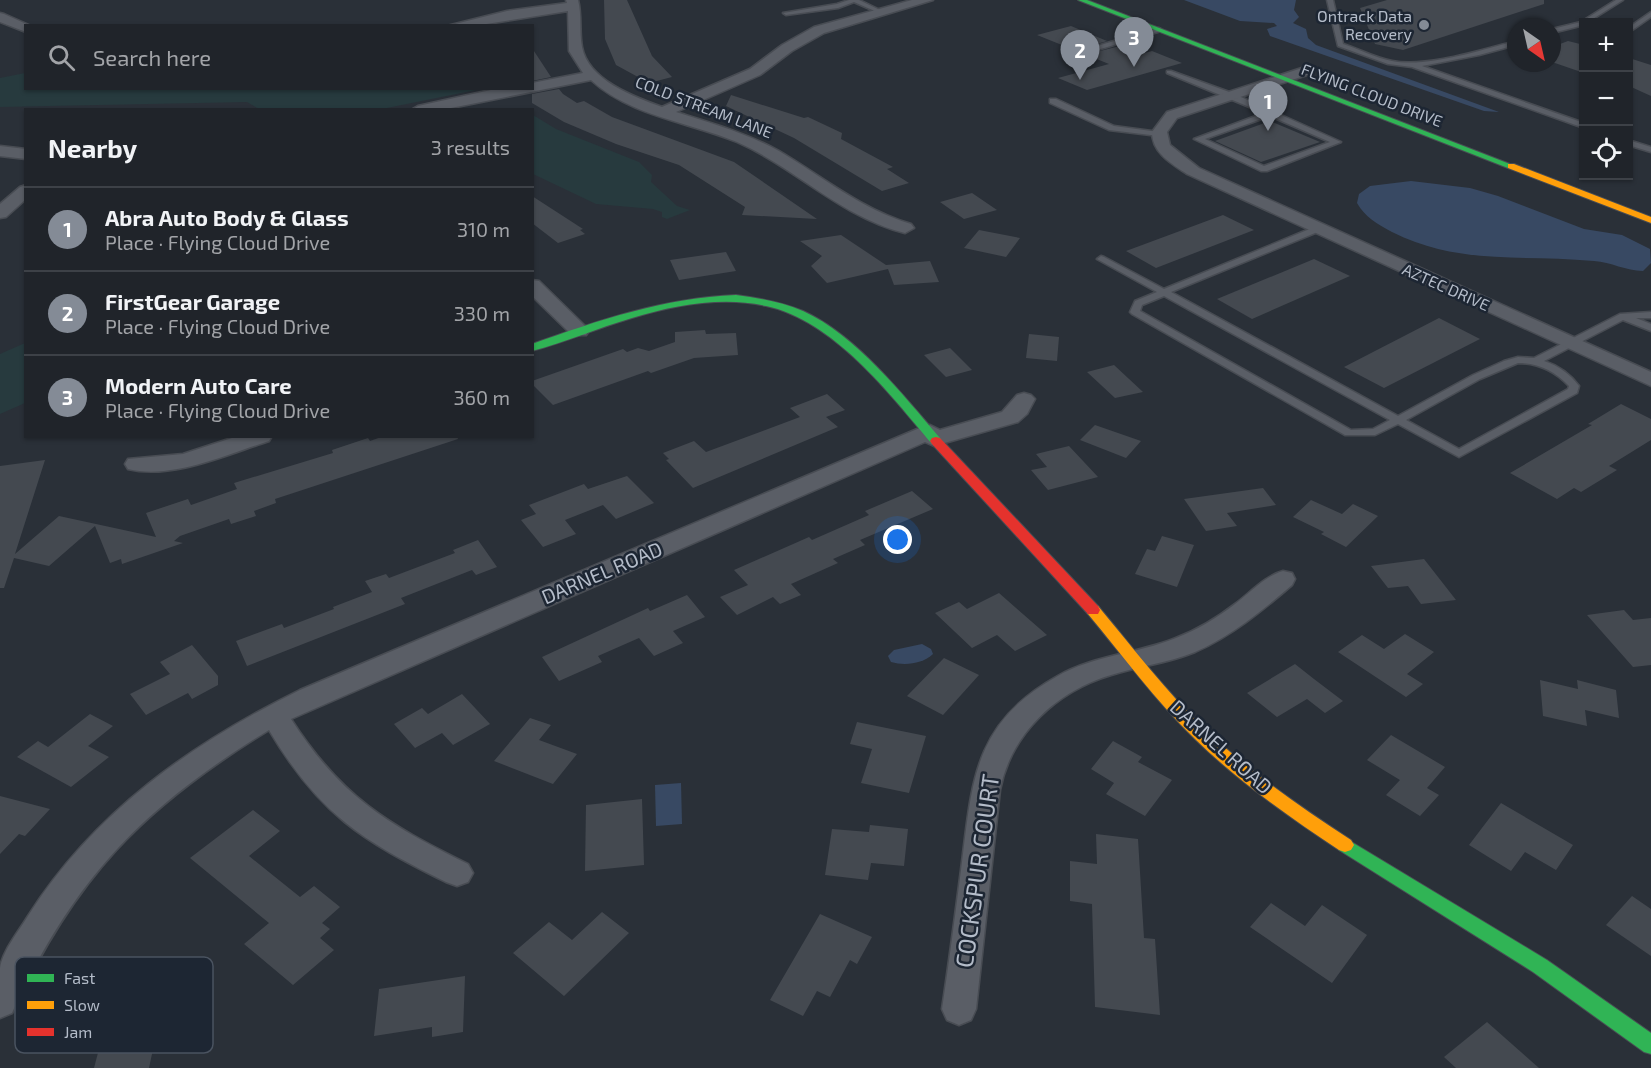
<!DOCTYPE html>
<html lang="en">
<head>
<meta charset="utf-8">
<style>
	body { margin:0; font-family:"Exo 2",sans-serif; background:#282c32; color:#f1f3f6 }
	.controls { position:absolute; right:18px; top:18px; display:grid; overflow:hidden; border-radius:0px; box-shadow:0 2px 4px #0004 }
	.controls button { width:54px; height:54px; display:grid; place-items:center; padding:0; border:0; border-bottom:2px solid #3d4147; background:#20242a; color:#f1f3f6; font:30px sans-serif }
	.compass { position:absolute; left:1507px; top:18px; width:54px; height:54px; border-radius:50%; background:#20242a; box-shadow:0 2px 4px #0004; rotate:146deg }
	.you { position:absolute; left:898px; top:540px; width:21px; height:21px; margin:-15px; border:4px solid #fff; border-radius:50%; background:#1a73e8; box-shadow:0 0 0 9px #1a73e833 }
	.badge { display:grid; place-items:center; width:39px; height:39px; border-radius:50%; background:#848b96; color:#fff; font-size:20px; font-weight:700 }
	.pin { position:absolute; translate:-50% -50px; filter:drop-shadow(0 2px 3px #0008) }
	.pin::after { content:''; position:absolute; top:32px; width:21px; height:18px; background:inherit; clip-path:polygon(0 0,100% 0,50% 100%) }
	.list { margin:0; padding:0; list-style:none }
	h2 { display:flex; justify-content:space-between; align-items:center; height:78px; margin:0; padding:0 24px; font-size:26px }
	h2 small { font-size:20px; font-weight:400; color:#a2a4a8 }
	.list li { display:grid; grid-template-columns:39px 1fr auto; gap:18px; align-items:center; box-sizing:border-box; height:84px; padding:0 24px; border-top:2px solid #3d4147 }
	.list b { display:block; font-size:22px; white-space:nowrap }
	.list p { margin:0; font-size:20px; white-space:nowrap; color:#a2a4a8 }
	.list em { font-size:20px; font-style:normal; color:#a2a4a8 }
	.icon { flex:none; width:33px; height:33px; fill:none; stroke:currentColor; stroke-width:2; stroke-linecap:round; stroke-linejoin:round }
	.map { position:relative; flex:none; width:1651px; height:1068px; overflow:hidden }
	.search { position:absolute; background:#20242a; box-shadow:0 2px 4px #0004; left:24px; top:24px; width:510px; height:66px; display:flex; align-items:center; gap:15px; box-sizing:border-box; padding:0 21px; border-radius:0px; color:#a2a4a8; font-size:22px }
	.panel { position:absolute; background:#20242a; box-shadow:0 2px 4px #0004; left:24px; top:108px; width:510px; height:330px; border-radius:0px }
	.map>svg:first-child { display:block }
	.green { fill:#273a3e }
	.water { fill:#384963 }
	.building { fill:#444950 }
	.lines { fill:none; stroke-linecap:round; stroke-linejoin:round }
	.lane-casing { stroke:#484c53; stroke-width:3 }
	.street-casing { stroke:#484c53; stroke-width:3 }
	.fast-casing { stroke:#484c53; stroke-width:2 }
	.slow-casing { stroke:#484c53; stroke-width:2 }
	.jam-casing { stroke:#484c53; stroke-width:2 }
	.lane { fill:#5a5e66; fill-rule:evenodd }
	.street { fill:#5a5e66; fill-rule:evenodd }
	.fast { fill:#30b455; fill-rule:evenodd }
	.slow { fill:#ff9f0a; fill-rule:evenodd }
	.jam { fill:#e5322d; fill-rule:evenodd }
	.poi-dot { fill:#848b96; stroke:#1d2633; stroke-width:2 }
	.labels { text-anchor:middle; stroke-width:5; stroke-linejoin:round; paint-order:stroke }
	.far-poi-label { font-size:16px; fill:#b4bcc9; stroke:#1d2633; text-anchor:end }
	.far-street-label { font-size:16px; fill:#b4bcc9; stroke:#1d2633 }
	.street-label { font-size:20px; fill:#b4bcc9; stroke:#1d2633 }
	.near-street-label { font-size:24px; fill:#b4bcc9; stroke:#1d2633 }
	.key { fill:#1d2633; stroke:#4a5360; stroke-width:1.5 }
	.key-label { font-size:16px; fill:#b4bcc9 }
</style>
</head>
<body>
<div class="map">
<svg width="1651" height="1068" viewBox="0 0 1651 1068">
	<rect width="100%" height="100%" fill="#2a3038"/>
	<g class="green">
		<polygon points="25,73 26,88 481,89 382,109 259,109 247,102 0,107 0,78"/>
		<polygon points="533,115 556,129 639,162 652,175 651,182 677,206 690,210 667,219 662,217 662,212 653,209 596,204 533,174"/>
		<polygon points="25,343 25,403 0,414 0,354"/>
	</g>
	<g class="water">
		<polygon points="1184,0 1296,0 1294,10 1299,17 1293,23 1306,29 1308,38 1316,45 1499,112 1484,111 1270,36 1267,29 1277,26 1274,23 1240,21"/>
		<path d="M 1411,181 L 1470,188 L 1498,196 L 1584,229 L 1622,235 L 1650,249 L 1651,263 L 1643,271 C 1626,271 1611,262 1594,261 C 1520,254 1461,266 1392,232 C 1377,224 1365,217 1357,203 L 1359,194 L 1370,186 Z"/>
		<path d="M 922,644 L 931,649 L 933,654 C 922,664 905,666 891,662 L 888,656 L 894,650 Z"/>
		<polygon points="681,783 682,824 656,826 655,785"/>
	</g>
	<g class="building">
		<polygon points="604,0 627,0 652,56 672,77 649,83 616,65 605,39"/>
		<polygon points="1387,0 1544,0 1544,4 1403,50 1375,44 1360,8"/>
		<polygon points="1071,26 1107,41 1097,44 1079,36 1071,38 1072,41 1096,52 1120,46 1141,54 1152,51 1182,63 1087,90 1058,78 1109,64 1037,35"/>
		<polygon points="1568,41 1584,45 1584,73 1552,62 1552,47"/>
		<polygon points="532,48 551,77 532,81"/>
		<polygon points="1629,58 1651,65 1651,96 1629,86"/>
		<polygon points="559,89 563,94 577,103 584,101 612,117 734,162 817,219 742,215 745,207 679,165 616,144 564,122 532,103 532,94"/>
		<polygon points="731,95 804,118 808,117 842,133 841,139 893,167 887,169 909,183 882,191 794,138 726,106"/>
		<polygon points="1270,121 1320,142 1261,162 1215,141"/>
		<polygon points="972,193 997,210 964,219 940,202"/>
		<polygon points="532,196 583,229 580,230 585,234 558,243 532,223"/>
		<polygon points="1223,215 1254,230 1156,268 1126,251"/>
		<polygon points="979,230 1020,238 1006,257 964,248"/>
		<polygon points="841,235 886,265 930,261 939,282 894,285 888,269 827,283 811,266 822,256 800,241"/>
		<polygon points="726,252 736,271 679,280 670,260"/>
		<polygon points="1314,259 1350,276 1252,319 1217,299"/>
		<polygon points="1439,318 1480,339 1384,388 1344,367"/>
		<polygon points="705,330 706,334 736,333 738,355 694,358 651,373 648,371 553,405 532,384 532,381 623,349 627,352 638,348 649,351 675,342 675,332"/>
		<polygon points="1029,334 1059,337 1057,361 1026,358"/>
		<polygon points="950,348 972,370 946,377 924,355"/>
		<polygon points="1114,365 1143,392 1115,398 1087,372"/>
		<polygon points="827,394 845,410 826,417 838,427 693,488 666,460 669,459 663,453 694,441 706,452 800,417 790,408"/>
		<polygon points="1621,404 1651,419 1651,440 1609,466 1617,470 1581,492 1574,488 1557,499 1510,473 1592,425 1588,424"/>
		<polygon points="1095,425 1141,441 1126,458 1080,440"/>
		<polygon points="384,436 457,436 458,439 275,499 276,503 254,511 256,516 231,524 229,519 180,536 174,541 183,543 122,564 121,559 110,563 95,526 49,566 14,558 4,588 0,588 0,466 45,460 15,554 59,516 156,537 146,513 188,499 191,505 237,489 234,483 333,453 332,450 368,438 370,441"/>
		<polygon points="1069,446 1098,477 1048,490 1031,470 1047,467 1036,454"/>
		<polygon points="627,476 654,503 616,519 603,505 565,520 576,534 543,547 521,520 536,514 529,505 584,484 588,489"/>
		<polygon points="1263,488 1276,505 1227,513 1237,526 1206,531 1184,499"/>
		<polygon points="912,491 933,509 860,540 865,545 833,559 838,563 791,584 801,595 780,604 773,597 737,615 720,597 748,585 734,570 809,537 812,540 869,515 865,511"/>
		<polygon points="1311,500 1342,514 1353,504 1378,516 1346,547 1321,534 1324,532 1293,517"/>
		<polygon points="1162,536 1194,545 1177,587 1135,574 1147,549 1155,551"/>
		<polygon points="478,540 497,567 476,575 472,570 401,598 405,604 247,666 236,641 282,624 284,628 334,609 333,607 372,592 365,581 386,574 389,578 455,553 453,550"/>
		<polygon points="1424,559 1456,600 1421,604 1408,586 1388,588 1371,566"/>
		<polygon points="999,593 1047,635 1015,651 997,635 972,648 935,613 959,602 967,609"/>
		<polygon points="687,595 705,617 673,631 683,643 654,656 639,638 598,656 602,662 559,681 542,657 648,608 650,611"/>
		<polygon points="1624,610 1633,620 1651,618 1651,665 1633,667 1587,615"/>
		<polygon points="1405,634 1434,652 1407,674 1423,684 1406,697 1338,652 1362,635 1384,649"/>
		<polygon points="192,645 218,676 218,685 192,699 188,693 146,715 130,694 170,674 160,662"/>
		<polygon points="944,658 979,675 943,715 907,696"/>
		<polygon points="1295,664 1314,679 1343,701 1325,713 1307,699 1277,717 1247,693"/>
		<polygon points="1540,680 1578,689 1577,680 1616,690 1619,718 1585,710 1587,726 1543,716"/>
		<polygon points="462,694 490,724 453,745 442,733 415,748 394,724 422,708 428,714"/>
		<polygon points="90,714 113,726 88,746 109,757 71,787 17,757 38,741 48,747"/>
		<polygon points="530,718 551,725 539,740 577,754 553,784 494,761"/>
		<polygon points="857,722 926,736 909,793 861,783 872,749 850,744"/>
		<polygon points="1391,735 1445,767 1427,788 1439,795 1420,816 1386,795 1400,780 1367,760"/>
		<polygon points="1113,741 1142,757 1138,762 1172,780 1145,816 1106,794 1114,783 1091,769"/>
		<polygon points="0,796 50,809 25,836 19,834 0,854"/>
		<polygon points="642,799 644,865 585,871 586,805"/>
		<polygon points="1501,803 1573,845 1556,870 1525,852 1511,871 1469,845"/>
		<polygon points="253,810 280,831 249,856 300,897 314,886 340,907 322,923 330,929 320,938 334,950 293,985 244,944 269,923 190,858"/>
		<polygon points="870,825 908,829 904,866 871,863 868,880 825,875 832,829 869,832"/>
		<polygon points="1096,834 1138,839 1144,938 1155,939 1160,1015 1095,1007 1092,904 1070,901 1070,861 1097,864"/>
		<polygon points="1632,896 1651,909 1651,956 1606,925"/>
		<polygon points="1271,903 1305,926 1322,905 1367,935 1332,983 1250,927"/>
		<polygon points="602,912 629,933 564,996 513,953 549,922 572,940"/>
		<polygon points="820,914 872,937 857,964 850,960 830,997 817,991 803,1016 770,1000"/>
		<polygon points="465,976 463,1032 432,1037 432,1027 374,1036 379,989"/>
		<polygon points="159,1021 149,1068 94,1068 104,1030"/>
		<polygon points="1487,1022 1539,1068 1456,1068 1444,1057"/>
	</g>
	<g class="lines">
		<g class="lane-casing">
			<g id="lane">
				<polygon points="849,0 859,0 882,11 877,12 854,2 838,8 786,15 783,13 837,4"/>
				<path d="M 1327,0 L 1333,0 L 1343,44 C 1359,49 1375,58 1392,61 C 1426,68 1481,50 1516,41 L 1516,45 L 1479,55 L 1422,66 L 1584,123 L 1584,128 L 1412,67 L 1388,64 L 1338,46 Z"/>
				<polygon points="1616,0 1623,0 1588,22 1584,22 1584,25 1552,33 1552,29 1581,22"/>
				<polygon points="1651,12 1651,17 1628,33 1628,28"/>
				<polygon points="1159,28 1161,29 1161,31 1097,50 1073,39 1078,38 1097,46"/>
				<path d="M 1167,71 L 1171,71 L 1232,93 L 1341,142 L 1267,171 L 1261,171 L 1194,139 L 1264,113 L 1167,73 ZM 1270,116 L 1330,142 L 1264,166 L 1205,139 Z"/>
				<polygon points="1050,99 1056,99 1114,126 1159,132 1163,134 1159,136 1109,130 1050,103"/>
				<polygon points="1628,140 1651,147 1651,152 1628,145"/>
				<path d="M 1317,226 L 1321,229 L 1320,231 L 1171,292 L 1398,416 L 1473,375 L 1504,361 L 1518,357 L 1534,358 L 1620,314 L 1651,312 L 1651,318 L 1636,318 L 1651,324 L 1651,331 L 1623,320 L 1544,361 C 1559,366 1570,374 1579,386 L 1577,393 L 1459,457 L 1398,424 L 1375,435 L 1345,435 L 1132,314 L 1130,312 L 1135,301 L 1157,292 L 1097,259 L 1101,256 L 1104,257 L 1164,289 ZM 1164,296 L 1390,420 L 1373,429 L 1351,430 L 1140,311 L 1142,305 ZM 1518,363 C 1538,363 1555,371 1569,386 L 1568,389 L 1459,449 L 1406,420 L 1480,379 Z"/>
			</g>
		</g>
		<g class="street-casing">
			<g id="street">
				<path d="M 566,0 L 578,0 C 582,15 579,31 582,47 C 588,80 634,97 662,107 L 750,69 L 782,45 L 814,27 L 912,0 L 933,0 L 824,33 L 792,51 L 760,75 L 676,112 C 711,123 746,133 779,151 C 823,177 861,209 911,224 L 914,228 L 905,233 C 841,217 796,168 737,142 C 689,122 630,116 591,80 L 441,110 L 411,110 L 418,106 L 500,88 L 532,88 L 532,83 L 583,73 L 569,51 L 568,11 L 474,26 L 447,26 L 507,11 L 567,3 Z"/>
				<polygon points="0,13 4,14 31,26 26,26 26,32 0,22"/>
				<path d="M 1305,67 L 1312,71 L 1310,74 L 1177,118 L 1167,132 L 1170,145 L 1199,168 L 1651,372 L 1651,386 L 1187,174 C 1172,164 1152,153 1152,132 L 1167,112 Z"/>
				<polygon points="0,146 26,149 26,159 0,156"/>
				<polygon points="26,185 26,199 6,217 0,218 0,204 20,187"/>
				<polygon points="532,280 539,281 586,327 589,331 586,335 572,335 532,296"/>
				<path d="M 1024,393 L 1031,395 L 1035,399 L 1027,414 L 1018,422 L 934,446 L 925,442 L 291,719 C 341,797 387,824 468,864 L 473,873 L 468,882 L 457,886 L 446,882 C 361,840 319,814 269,730 C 143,807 74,878 12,1013 L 0,1018 C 0,1002 0,984 0,968 C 3,950 19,931 28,916 C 94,812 192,743 300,690 L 922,427 L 930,425 L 940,430 L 1002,412 L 1017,395 Z"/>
				<path d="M 238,436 L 272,436 L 269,441 C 228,454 172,480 128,469 L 125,464 L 128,459 L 183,454 Z"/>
				<path d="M 1283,571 L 1292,573 L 1295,579 L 1292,585 C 1262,611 1231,636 1195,652 C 1168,663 1139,666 1111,675 C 1057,691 1011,733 1000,790 L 976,1009 L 971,1020 L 959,1025 L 947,1020 L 942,1009 C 949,963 955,916 961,870 C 972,784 972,724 1056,677 C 1093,655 1137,654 1176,638 C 1197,630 1217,618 1235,604 C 1250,593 1265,576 1283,571 Z"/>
			</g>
		</g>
		<g class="fast-casing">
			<g id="fast">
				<polygon points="1078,0 1087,0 1515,166 1508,168"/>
				<path d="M 736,295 C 759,298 781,302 803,311 C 856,335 903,395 940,438 L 942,441 L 940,444 L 932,444 C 890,394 833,320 766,306 C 723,296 674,305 632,318 C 598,328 566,342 532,351 L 532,344 C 599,320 664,298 736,295 Z"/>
				<polygon points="1345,838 1547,960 1651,1033 1651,1054 1644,1052 1533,972 1339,850 1336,845 1339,840"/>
			</g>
		</g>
		<g class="slow-casing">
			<g id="slow">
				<polygon points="1508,164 1514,164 1651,217 1651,223 1508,168"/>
				<path d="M 1093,605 L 1098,606 C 1134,649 1167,693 1208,732 C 1251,773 1301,807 1351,840 L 1354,845 L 1351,850 L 1345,852 L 1339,850 C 1288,816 1238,781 1195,739 C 1155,700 1123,656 1088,614 L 1086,610 L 1088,606 Z"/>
			</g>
		</g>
		<g class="jam-casing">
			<polygon id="jam" points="936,437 940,438 1098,606 1100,610 1098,614 1088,614 932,444 930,441 932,438"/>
		</g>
		<use href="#lane" class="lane"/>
		<use href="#street" class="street"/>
		<use href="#fast" class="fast"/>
		<use href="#slow" class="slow"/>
		<use href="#jam" class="jam"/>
	</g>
	<circle class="poi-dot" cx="1424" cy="25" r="6"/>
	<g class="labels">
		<g class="far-poi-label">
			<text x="1412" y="22">Ontrack Data<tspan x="1412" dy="18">Recovery</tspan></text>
		</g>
		<g class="far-street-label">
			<text transform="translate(1372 95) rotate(21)" y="6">FLYING CLOUD DRIVE</text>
			<text transform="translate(704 107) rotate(21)" y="6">COLD STREAM LANE</text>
			<text transform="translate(1446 287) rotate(24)" y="6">AZTEC DRIVE</text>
		</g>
		<g class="street-label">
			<text transform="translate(602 573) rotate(-23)" y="7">DARNEL ROAD</text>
			<text transform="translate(1221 747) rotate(42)" y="7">DARNEL ROAD</text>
		</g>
		<g class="near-street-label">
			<text transform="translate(978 871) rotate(-82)" y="8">COCKSPUR COURT</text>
		</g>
	</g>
	<rect x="15" y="957" width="198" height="96" rx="9" class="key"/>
	<rect x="27" y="974" width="27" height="8" fill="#30b455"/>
	<rect x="27" y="1001" width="27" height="8" fill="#ff9f0a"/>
	<rect x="27" y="1028" width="27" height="8" fill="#e5322d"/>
	<g class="key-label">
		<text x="64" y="984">Fast</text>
		<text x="64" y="1011">Slow</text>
		<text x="64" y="1038">Jam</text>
	</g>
</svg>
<div class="controls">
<button>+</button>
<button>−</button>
<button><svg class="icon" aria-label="locate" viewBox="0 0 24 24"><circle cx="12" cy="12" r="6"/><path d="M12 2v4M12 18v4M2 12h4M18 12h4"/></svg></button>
</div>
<svg class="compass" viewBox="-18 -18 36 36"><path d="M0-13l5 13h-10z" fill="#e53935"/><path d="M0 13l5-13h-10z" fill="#a2a4a8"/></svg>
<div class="you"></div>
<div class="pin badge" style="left:1268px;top:131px">1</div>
<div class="pin badge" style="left:1080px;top:80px">2</div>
<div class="pin badge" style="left:1134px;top:67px">3</div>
<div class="search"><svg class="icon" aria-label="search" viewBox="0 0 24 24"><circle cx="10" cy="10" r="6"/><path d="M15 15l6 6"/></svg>Search here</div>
<section class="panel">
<h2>Nearby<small>3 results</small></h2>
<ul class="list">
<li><span class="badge">1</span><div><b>Abra Auto Body &amp; Glass</b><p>Place · Flying Cloud Drive</p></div><em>310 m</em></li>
<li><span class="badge">2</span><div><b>FirstGear Garage</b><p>Place · Flying Cloud Drive</p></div><em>330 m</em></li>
<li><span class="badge">3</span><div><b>Modern Auto Care</b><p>Place · Flying Cloud Drive</p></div><em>360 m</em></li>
</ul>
</section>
</div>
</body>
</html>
